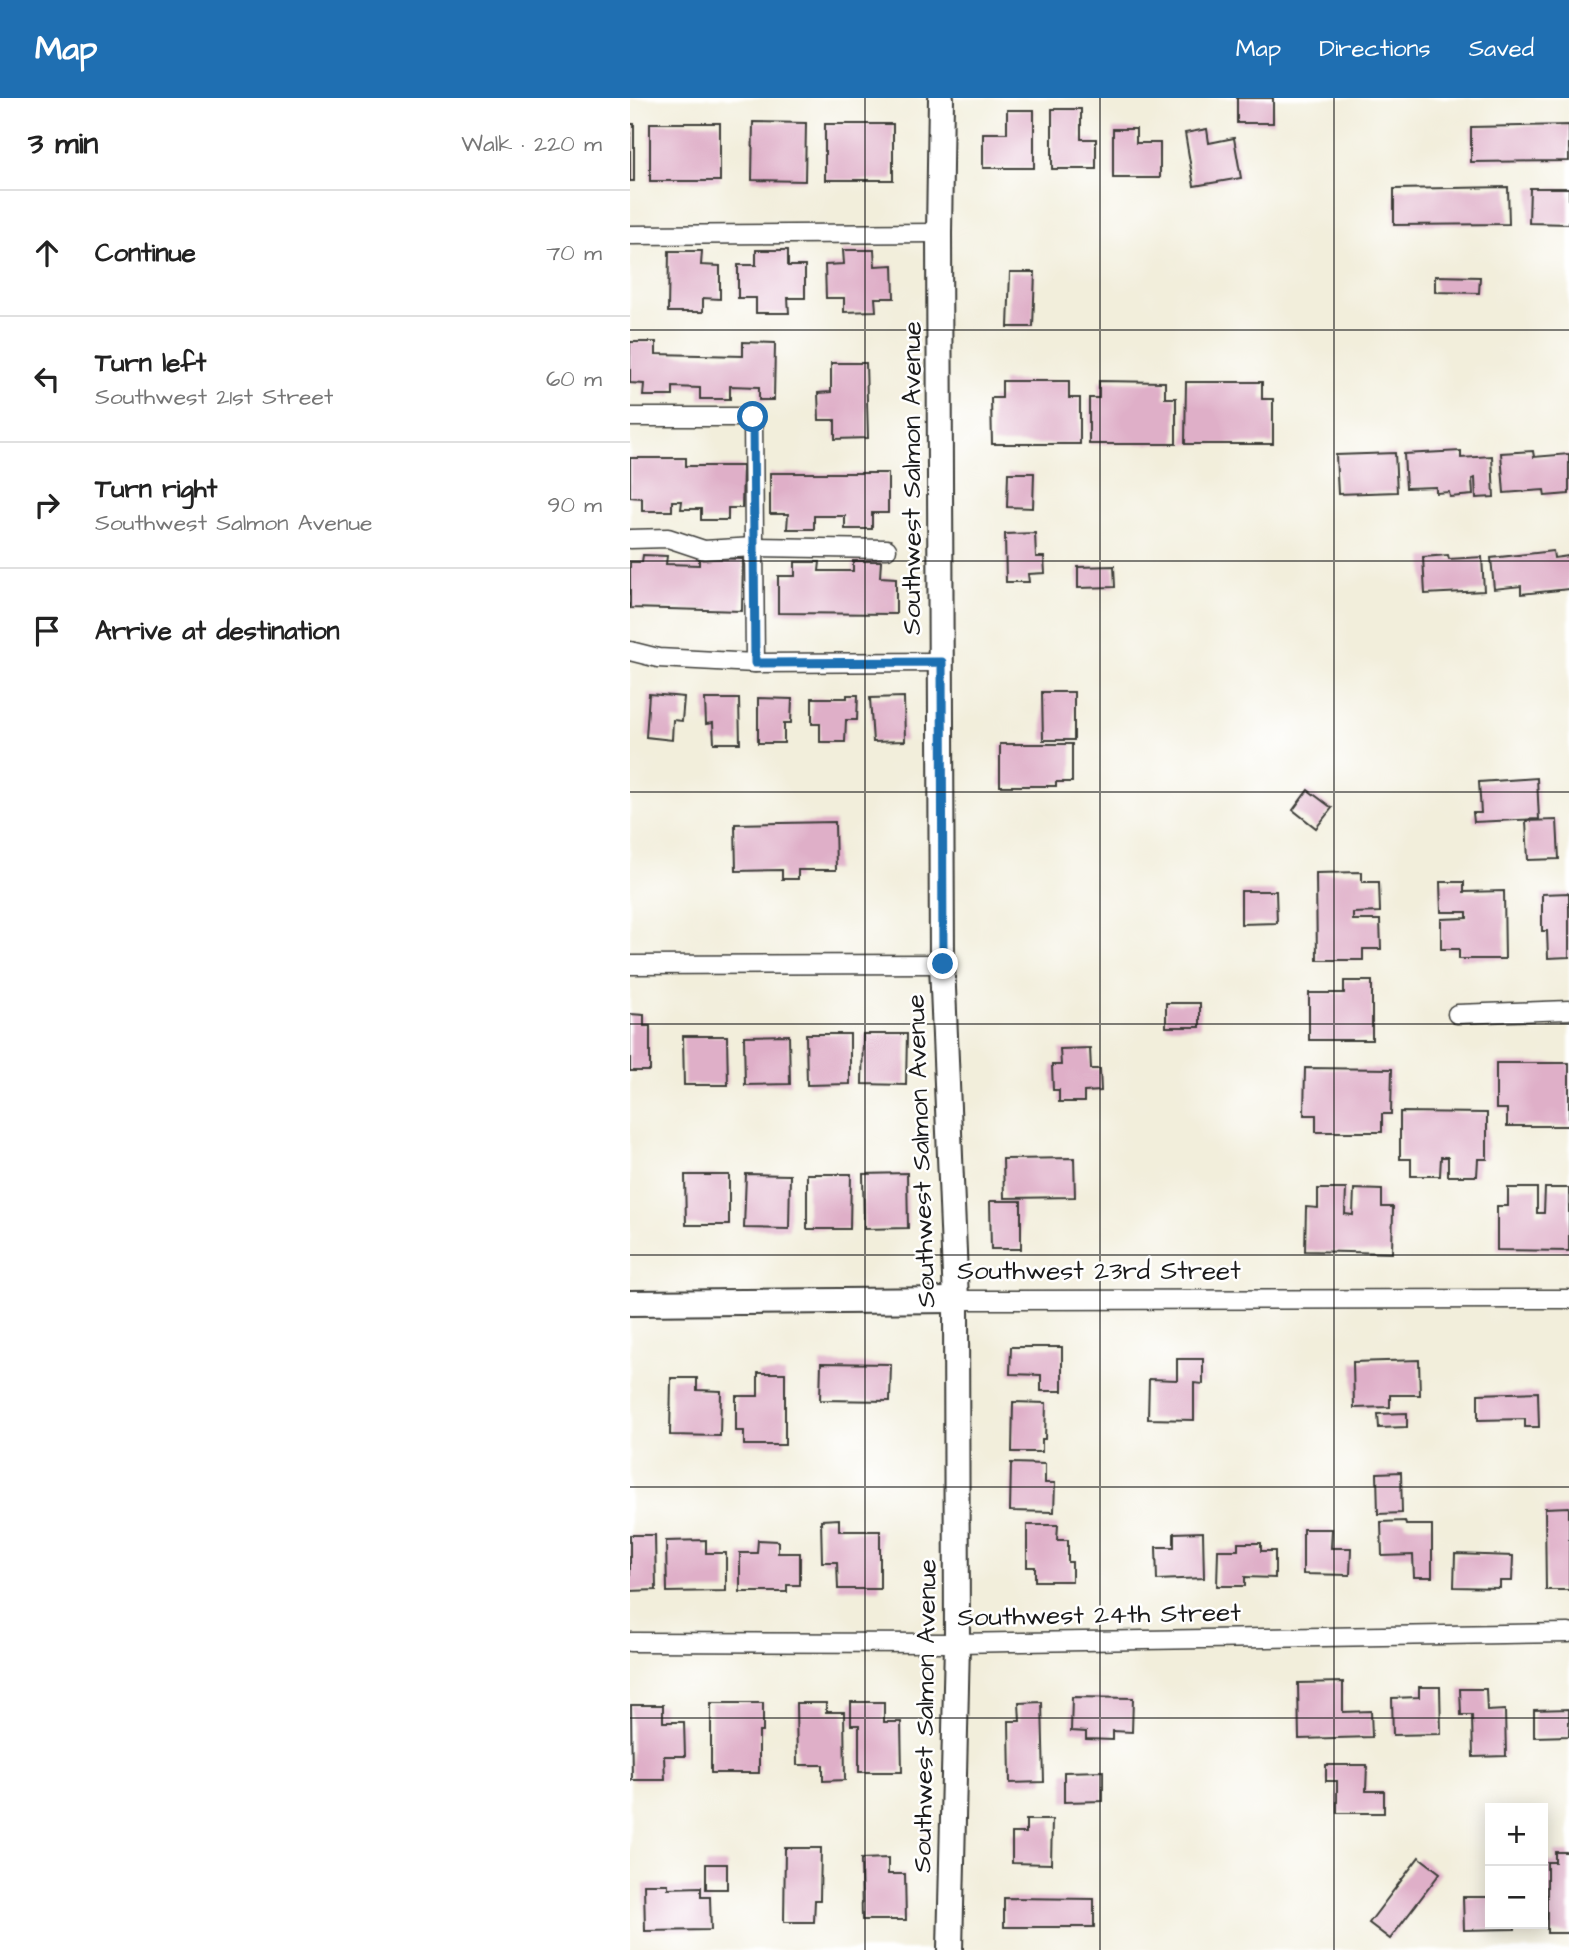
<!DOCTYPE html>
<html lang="en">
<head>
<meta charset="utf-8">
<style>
	body { margin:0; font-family:"Architects Daughter",sans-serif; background:#f6f6f6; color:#222 }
	.controls { position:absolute; right:21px; bottom:21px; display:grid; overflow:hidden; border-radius:0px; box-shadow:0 4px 18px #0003 }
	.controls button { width:63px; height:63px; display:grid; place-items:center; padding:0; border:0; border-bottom:2px solid #e0e0e0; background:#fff; color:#222; font:35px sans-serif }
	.stop { position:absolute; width:21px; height:21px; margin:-16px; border:5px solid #1f6fb2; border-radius:50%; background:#fff }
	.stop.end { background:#1f6fb2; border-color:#fff; box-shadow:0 2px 7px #0008 }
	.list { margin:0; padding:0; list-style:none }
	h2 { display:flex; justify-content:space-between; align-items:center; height:91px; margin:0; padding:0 28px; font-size:30px }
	h2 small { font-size:23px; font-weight:400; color:#767676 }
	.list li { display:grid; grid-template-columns:46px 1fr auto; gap:21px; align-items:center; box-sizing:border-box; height:126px; padding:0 28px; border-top:2px solid #e0e0e0 }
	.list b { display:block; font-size:26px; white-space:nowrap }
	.list p { margin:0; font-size:23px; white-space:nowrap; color:#767676 }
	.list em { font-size:23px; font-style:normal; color:#767676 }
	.icon { flex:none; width:38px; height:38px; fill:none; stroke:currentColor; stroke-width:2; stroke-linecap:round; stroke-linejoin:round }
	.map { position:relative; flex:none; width:939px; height:1852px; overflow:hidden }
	header { display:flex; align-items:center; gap:42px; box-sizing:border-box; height:98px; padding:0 35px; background:#1f6fb2; color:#fff }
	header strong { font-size:33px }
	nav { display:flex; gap:38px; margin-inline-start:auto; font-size:24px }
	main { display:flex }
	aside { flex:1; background:#fff }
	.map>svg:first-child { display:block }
	.building { fill:#dfafc8 }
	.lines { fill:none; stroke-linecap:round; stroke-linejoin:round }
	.street-casing { stroke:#3c3c39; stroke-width:21 }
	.secondary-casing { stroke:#3c3c39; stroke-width:28 }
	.street { stroke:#fff; stroke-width:18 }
	.secondary { stroke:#fff; stroke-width:24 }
	.route { stroke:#1f6fb2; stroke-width:9 }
	.grid { fill:none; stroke:#1c1c1c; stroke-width:2; stroke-opacity:0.55 }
	.labels { text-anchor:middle; stroke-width:5; stroke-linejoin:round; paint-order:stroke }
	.street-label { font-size:26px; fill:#1c1c1c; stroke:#fff }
</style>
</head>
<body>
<header>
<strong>Map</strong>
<nav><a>Map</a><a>Directions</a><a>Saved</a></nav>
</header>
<main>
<aside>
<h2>3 min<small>Walk · 220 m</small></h2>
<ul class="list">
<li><svg class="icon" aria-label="ahead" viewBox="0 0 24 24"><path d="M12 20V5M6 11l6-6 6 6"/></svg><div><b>Continue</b></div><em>70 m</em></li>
<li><svg class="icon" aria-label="left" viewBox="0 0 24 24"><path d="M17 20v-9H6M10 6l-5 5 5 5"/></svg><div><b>Turn left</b><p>Southwest 21st Street</p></div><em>60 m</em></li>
<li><svg class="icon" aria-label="right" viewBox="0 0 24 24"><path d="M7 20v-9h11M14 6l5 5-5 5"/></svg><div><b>Turn right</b><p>Southwest Salmon Avenue</p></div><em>90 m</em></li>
<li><svg class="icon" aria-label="arrive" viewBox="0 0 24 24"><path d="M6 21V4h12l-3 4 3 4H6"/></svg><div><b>Arrive at destination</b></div></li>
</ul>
</aside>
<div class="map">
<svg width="939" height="1852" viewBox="0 0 939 1852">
	<rect width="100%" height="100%" fill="#fff"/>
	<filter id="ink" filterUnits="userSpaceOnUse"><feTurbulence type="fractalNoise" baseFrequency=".0143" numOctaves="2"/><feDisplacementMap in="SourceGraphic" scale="14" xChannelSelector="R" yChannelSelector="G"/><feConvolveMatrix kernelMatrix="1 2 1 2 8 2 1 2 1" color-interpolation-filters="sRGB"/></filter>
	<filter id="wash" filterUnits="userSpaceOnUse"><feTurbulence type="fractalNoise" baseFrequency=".00686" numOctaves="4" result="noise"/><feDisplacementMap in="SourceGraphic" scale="28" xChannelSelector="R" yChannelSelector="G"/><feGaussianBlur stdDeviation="1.57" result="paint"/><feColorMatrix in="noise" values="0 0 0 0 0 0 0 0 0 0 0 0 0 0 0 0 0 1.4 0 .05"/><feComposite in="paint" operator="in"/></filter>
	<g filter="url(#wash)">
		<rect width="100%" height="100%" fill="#f2eedb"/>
		<g id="blocks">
			<g class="building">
				<rect x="607" y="0" width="36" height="25"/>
				<polygon points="422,11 451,11 451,41 466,41 466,71 422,71"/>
				<polygon points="377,12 404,12 404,70 353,70 353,35 377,35"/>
				<polygon points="123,24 176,25 175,83 122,82"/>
				<rect x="20" y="25" width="70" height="58"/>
				<rect x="0" y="26" width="4" height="57"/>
				<rect x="195" y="26" width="68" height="56"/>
				<polygon points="939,27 939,63 841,64 841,29"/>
				<polygon points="483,31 506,31 506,45 530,45 530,80 483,80"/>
				<polygon points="577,31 579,45 604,40 611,80 564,88 555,35"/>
				<polygon points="878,89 879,126 764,127 764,91"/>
				<polygon points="900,90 939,90 939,126 899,125"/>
				<polygon points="126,152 158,152 158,168 175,168 175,200 158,200 159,215 126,215 126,200 108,200 108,167 126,167"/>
				<polygon points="213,152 244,152 245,168 263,167 264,200 245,200 246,213 214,214 214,200 196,200 195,167 214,166"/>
				<polygon points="39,153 72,153 71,167 90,168 90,201 73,200 73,214 38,214"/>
				<polygon points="380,174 405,174 403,229 378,229"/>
				<polygon points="805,178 850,179 849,195 805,194"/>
				<polygon points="0,244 26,244 26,256 113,258 113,244 145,245 144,302 129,302 129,289 100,288 100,301 70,301 70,290 43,289 43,298 13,298 14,286 0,285"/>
				<polygon points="201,265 236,265 238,340 205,341 205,322 189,322 188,295 201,294"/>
				<polygon points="372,283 439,283 439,300 450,300 450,346 362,346 361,300 372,300"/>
				<polygon points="469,283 535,284 535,300 546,300 546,346 459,346 459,300 469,300"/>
				<polygon points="556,284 632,284 632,301 643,301 643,346 555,346"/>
				<polygon points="831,353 831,360 862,358 864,399 846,400 845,380 842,381 843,397 820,399 819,394 806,395 806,389 776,390 774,356"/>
				<polygon points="903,353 904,359 939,356 939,396 915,398 914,392 874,395 871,355"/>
				<polygon points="765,355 767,394 708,396 706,357"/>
				<polygon points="0,360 56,360 56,368 113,368 112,410 98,410 98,422 71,422 71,411 51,411 52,403 42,403 42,413 12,413 12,400 0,399"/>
				<polygon points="140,375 258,375 258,415 242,415 242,431 215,431 215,418 184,418 184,431 157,431 158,416 140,416"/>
				<polygon points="378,375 404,375 403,410 377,409"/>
				<polygon points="405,435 406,459 414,459 415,475 398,476 399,484 376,484 375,436"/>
				<polygon points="923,453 924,460 939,458 939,491 891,496 891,488 864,491 861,460"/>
				<polygon points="13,457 37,458 36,466 69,467 69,460 113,461 112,513 0,510 0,464 12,464"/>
				<polygon points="818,457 819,461 852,459 854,493 795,496 793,459"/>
				<polygon points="223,463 251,463 250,479 266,480 266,516 148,515 148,478 165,478 165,464 190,464 189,473 223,473"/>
				<polygon points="484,468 485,489 448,490 448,469"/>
				<polygon points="412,594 444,594 444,642 413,642"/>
				<polygon points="19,596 54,599 52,623 43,622 42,642 16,639"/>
				<polygon points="217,597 228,597 227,622 216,622 215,644 190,644 190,626 182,626 182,600 217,600"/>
				<polygon points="274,599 275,643 243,644 240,600"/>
				<polygon points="128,600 162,601 161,625 154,625 154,645 128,645"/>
				<polygon points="75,601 109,601 110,645 84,645 83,625 76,626"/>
				<polygon points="370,646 442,646 442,684 426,684 426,688 370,688"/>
				<polygon points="907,680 909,721 844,724 843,715 851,715 849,684"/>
				<polygon points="678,692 702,710 686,730 663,712"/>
				<polygon points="927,722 929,761 898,762 896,723"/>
				<polygon points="205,724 206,772 168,772 168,781 152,781 152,772 106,773 105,726"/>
				<polygon points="732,774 732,784 749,784 750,814 723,815 723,822 750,822 751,851 733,851 733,862 687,862 686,775"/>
				<polygon points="810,784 834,784 834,794 874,793 875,861 829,861 829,851 811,851 811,821 837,820 837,814 811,814"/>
				<polygon points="611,793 646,793 647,825 611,826"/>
				<polygon points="939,795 939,859 918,860 917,833 912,833 912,796"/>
				<polygon points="714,883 742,883 742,942 679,942 679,895 714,895"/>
				<rect x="536" y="905" width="34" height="24"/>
				<polygon points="0,916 14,917 14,928 20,928 20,973 0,973"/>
				<polygon points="176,936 220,936 220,986 177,987"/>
				<polygon points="233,936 277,936 276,987 232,986"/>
				<polygon points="159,937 160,986 115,987 114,938"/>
				<polygon points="53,938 97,938 98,987 54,987"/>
				<polygon points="460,950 461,971 470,971 471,993 454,994 454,1004 429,1004 429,992 423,992 422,967 431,967 430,951"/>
				<polygon points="866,965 939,965 939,1028 877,1028 877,1011 866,1011"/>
				<polygon points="675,970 762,971 761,1016 752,1016 752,1034 686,1034 686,1017 674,1017"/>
				<polygon points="770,1014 857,1015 857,1061 848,1061 847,1078 818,1078 818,1059 811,1059 810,1078 781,1078 781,1061 770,1061"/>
				<polygon points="444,1060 445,1099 374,1100 373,1061"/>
				<polygon points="277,1075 278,1130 234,1131 233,1076"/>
				<polygon points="116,1076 160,1077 159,1131 114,1130"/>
				<polygon points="177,1076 221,1076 220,1131 177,1131"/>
				<polygon points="55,1077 99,1077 99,1127 56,1127"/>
				<polygon points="878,1090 907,1090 907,1115 914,1115 915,1090 939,1090 939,1153 867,1152 867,1108 878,1108"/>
				<polygon points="688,1091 716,1091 715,1116 723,1117 724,1091 752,1092 752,1109 763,1109 762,1155 675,1153 676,1109 688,1110"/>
				<polygon points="360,1103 391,1103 391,1151 361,1151"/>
				<polygon points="381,1249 432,1249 432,1293 411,1293 411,1277 380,1276"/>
				<polygon points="547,1261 573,1261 573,1286 564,1285 564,1322 518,1321 519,1281 547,1282"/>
				<polygon points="789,1262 790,1297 760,1297 760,1309 724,1310 723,1264"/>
				<polygon points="191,1265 261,1266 260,1303 190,1302"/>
				<polygon points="128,1275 155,1275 155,1347 114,1347 114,1333 106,1333 106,1298 128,1298"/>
				<polygon points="41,1280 67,1280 67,1292 91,1293 90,1338 40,1337"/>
				<polygon points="908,1294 909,1329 895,1329 895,1321 848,1322 848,1296"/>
				<polygon points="383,1304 416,1305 415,1341 412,1341 412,1354 382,1354"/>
				<polygon points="777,1315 777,1329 749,1330 748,1316"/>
				<polygon points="381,1365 415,1366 415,1385 425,1385 424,1414 380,1413"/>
				<polygon points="771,1374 772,1415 748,1416 747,1375"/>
				<polygon points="939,1409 939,1492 916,1492 915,1410"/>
				<polygon points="209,1421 209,1433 250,1433 250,1491 208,1491 207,1464 192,1464 191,1422"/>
				<polygon points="775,1423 776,1427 802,1427 802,1479 784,1479 783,1457 752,1458 751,1424"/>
				<polygon points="397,1427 428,1427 427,1442 438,1442 438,1464 442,1464 442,1483 405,1483 405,1469 397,1469"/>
				<polygon points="673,1431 702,1431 701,1450 721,1450 720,1477 673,1476"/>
				<polygon points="573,1434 574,1480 527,1482 526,1449 544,1449 544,1435"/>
				<polygon points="0,1437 25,1437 26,1492 0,1493"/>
				<polygon points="76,1442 76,1455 96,1455 96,1493 37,1494 36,1443"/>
				<polygon points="128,1442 148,1443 148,1455 170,1455 170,1487 157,1487 157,1494 110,1494 110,1455 127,1455"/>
				<polygon points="608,1445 631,1445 631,1453 645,1453 645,1480 615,1479 615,1488 587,1488 588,1452 608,1452"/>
				<polygon points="825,1456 883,1458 882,1483 870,1483 870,1490 824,1489"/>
				<polygon points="713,1584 713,1614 741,1613 742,1639 669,1641 668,1585"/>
				<polygon points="789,1589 810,1589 811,1636 763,1637 762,1600 789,1599"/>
				<polygon points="830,1591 856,1591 857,1613 875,1612 876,1658 843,1659 842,1617 831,1617"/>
				<polygon points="442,1599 503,1600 502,1634 483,1633 483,1642 456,1641 456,1634 441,1633"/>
				<polygon points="221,1604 254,1604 254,1624 271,1624 272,1674 229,1674 229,1627 221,1627"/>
				<polygon points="412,1604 414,1684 380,1685 379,1623 390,1623 389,1605"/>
				<polygon points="81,1605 133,1605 133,1634 129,1634 129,1675 81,1675"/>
				<polygon points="166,1605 196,1605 196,1614 214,1614 215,1682 193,1683 193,1667 167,1667"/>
				<polygon points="1,1607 33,1607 33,1624 54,1624 55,1658 34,1658 35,1682 2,1682"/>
				<polygon points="939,1611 939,1638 904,1639 904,1612"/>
				<polygon points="696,1667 737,1667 736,1693 754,1693 754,1715 707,1715 707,1683 696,1683"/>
				<polygon points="473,1673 473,1703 434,1704 434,1674"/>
				<polygon points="396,1722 422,1722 421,1766 382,1765 382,1735 396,1735"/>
				<polygon points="155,1750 191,1750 190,1802 185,1802 184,1824 154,1824"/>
				<polygon points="925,1754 939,1754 939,1835 917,1835 917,1764 925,1764"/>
				<polygon points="789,1759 810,1775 760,1841 739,1825"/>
				<polygon points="258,1760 258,1776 275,1776 276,1822 232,1822 231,1761"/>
				<rect x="76" y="1766" width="21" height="25"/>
				<polygon points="14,1786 38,1786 38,1790 71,1789 71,1799 80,1799 81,1832 15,1833"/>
				<polygon points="833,1799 860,1799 860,1826 885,1826 885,1831 834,1832"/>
				<polygon points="374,1800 464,1801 464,1829 374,1829"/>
			</g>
		</g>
	</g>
	<g filter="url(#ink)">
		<use href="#blocks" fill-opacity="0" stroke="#3c3c39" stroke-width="2"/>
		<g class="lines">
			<g class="street-casing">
				<g id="street">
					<polyline points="0,137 309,135"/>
					<polyline points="0,319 123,319 125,565"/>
					<polyline points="0,441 38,440 74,452 124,449 257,451"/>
					<polyline points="0,553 28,560 125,565 312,564"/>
					<polyline points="0,867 312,866"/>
					<polyline points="827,916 939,912"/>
					<polyline points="326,1202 939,1201"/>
					<polyline points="0,1544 327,1545 939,1535"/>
				</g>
			</g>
			<g class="secondary-casing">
				<g id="secondary">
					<polyline points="311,0 309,135 312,866 326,1202 327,1545 320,1852"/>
					<polyline points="0,1205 326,1202"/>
				</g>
			</g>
			<use href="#street" class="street"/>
			<use href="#secondary" class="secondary"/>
		</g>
	</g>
	<g class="lines" filter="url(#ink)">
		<polyline class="route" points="123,319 125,565 312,564 313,866"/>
	</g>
	<path class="grid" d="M 235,0 L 235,1852M 470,0 L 470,1852M 704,0 L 704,1852M 0,232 L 939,232M 0,463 L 939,463M 0,694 L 939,694M 0,926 L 939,926M 0,1157 L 939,1157M 0,1389 L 939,1389M 0,1620 L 939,1620"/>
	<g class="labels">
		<g class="street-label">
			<text transform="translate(281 380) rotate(-90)" y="9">Southwest Salmon Avenue</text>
			<text transform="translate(290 1053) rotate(-92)" y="9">Southwest Salmon Avenue</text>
			<text x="469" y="1181">Southwest 23rd Street</text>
			<text transform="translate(469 1516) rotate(-1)" y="9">Southwest 24th Street</text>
			<text transform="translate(294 1618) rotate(-89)" y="9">Southwest Salmon Avenue</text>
		</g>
	</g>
</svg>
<div class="controls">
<button>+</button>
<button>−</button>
</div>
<div class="stop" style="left:123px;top:319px"></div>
<div class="stop end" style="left:313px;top:866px"></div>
</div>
</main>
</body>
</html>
